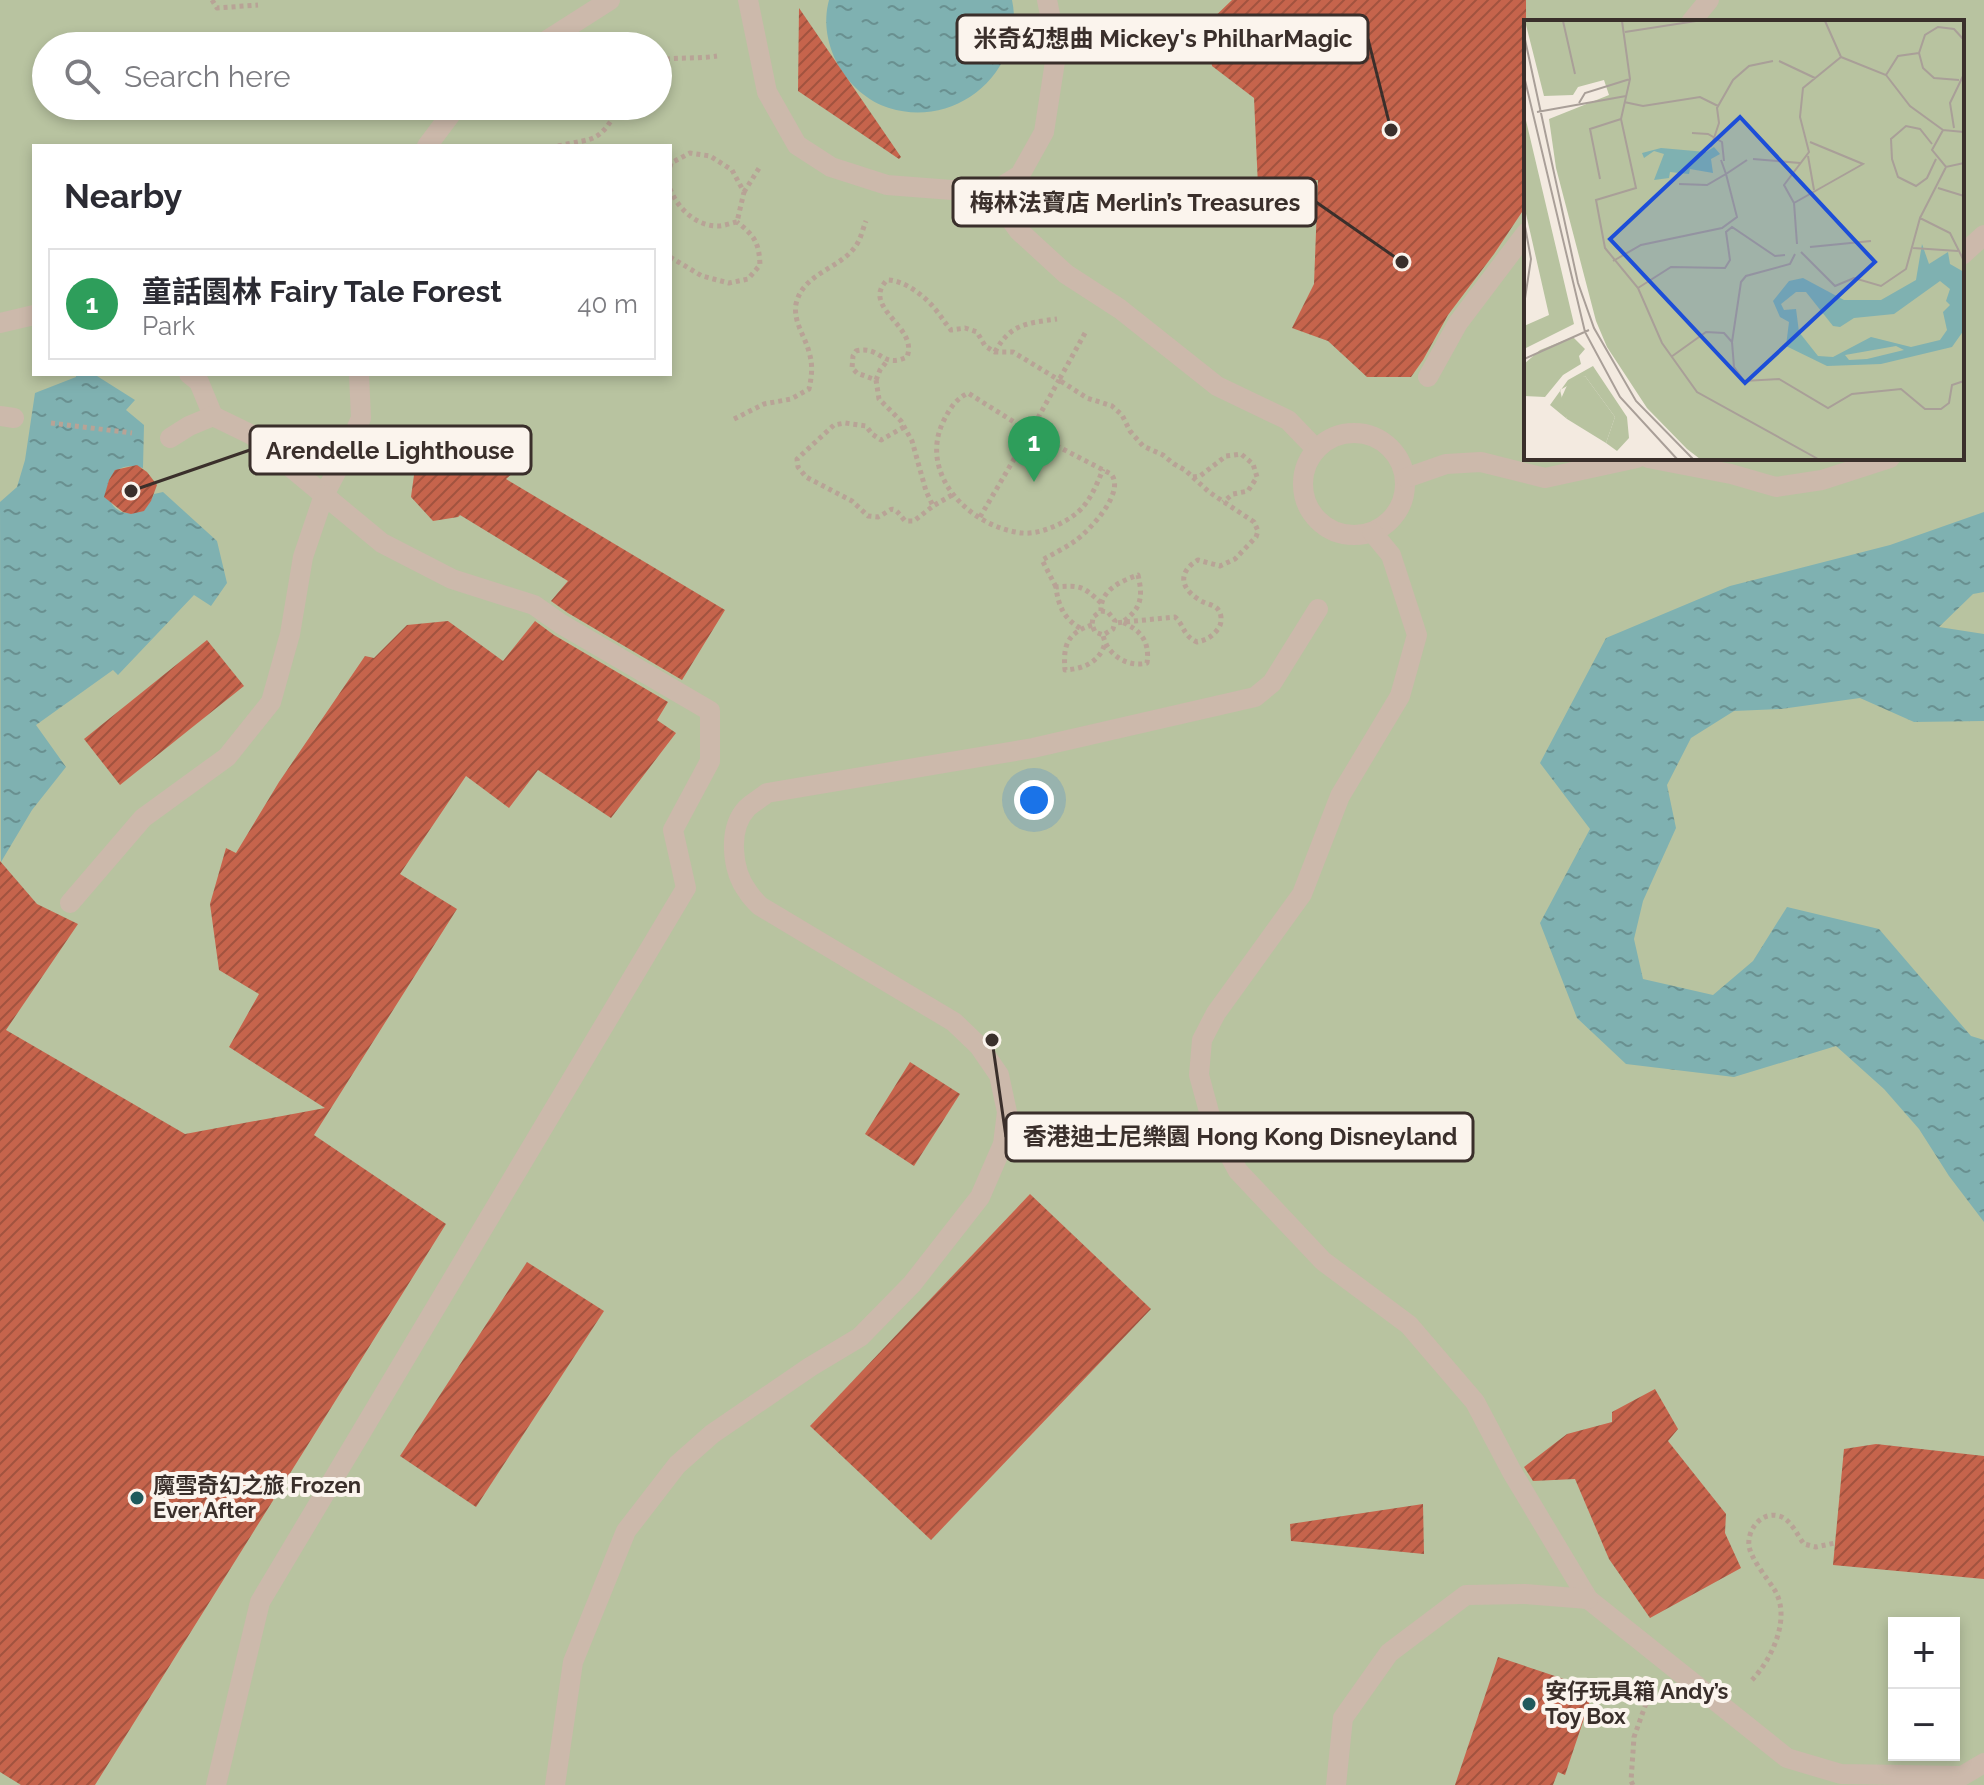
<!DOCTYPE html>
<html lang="en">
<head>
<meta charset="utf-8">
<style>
	body { margin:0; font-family:Raleway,"Noto Sans TC",sans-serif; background:#f7f7f7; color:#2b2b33 }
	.controls { position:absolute; right:24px; bottom:24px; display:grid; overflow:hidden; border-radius:0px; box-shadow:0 4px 12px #0003 }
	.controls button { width:72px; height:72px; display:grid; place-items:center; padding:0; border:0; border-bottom:2px solid #e1e1e2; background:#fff; color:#2b2b33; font:40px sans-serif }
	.you { position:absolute; left:1034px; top:800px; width:28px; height:28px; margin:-20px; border:6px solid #fff; border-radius:50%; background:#1a73e8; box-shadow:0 0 0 12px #1a73e833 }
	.badge { display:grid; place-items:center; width:52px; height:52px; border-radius:50%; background:#1f5a5c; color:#fff; font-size:26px; font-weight:700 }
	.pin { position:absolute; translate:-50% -66px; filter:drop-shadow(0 2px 4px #0008) }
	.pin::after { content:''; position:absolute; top:42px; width:28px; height:24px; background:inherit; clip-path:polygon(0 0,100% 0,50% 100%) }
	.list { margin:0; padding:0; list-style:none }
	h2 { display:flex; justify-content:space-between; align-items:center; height:104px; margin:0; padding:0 32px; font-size:34px }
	h2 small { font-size:26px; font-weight:400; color:#7c7c81 }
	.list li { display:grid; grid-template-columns:52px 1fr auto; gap:24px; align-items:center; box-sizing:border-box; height:112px; margin:0 16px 16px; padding:0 16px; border:2px solid #e1e1e2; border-radius:0px }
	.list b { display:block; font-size:30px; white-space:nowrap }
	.list p { margin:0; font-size:26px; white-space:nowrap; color:#7c7c81 }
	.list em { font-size:26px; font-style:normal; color:#7c7c81 }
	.icon { flex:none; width:44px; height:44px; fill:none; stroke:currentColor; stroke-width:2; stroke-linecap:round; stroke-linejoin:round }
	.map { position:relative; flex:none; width:1984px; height:1785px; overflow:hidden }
	.search { position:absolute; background:#fff; box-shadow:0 4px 12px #0003; left:32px; top:32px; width:640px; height:88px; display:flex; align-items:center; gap:20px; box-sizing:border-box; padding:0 28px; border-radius:44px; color:#7c7c81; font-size:30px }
	.panel { position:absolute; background:#fff; box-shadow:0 4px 12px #0003; left:32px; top:144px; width:640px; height:232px; border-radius:0px }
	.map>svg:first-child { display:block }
	.green { fill:#b8c3a0; fill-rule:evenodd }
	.water { fill:url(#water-ripples) }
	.building { fill:url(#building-hatch) }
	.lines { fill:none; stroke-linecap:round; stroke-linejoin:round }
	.path { stroke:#b8a396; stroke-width:5; stroke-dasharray:4 4; stroke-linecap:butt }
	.minor { stroke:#ccb9ab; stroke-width:20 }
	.poi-dot { fill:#1f5a5c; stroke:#fbf4ed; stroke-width:3 }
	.labels { text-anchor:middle; stroke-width:8; stroke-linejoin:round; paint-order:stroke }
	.poi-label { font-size:22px; font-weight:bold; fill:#3a2f2b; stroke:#fbf4ed; text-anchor:start }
	.inset-road { fill:none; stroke:#a99f98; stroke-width:2 }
	.view { fill:#1d4ed8; fill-opacity:0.15; stroke:#1d4ed8; stroke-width:4 }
	.inset-edge { fill:none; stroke:#3a2f2b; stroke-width:4 }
	.leader { fill:none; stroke:#3a2f2b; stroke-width:3 }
	.callout-dot { fill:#3a2f2b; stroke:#fbf4ed; stroke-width:3 }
	.callout { fill:#fbf4ed; stroke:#3a2f2b; stroke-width:3 }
	.callout-label { font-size:24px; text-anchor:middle; font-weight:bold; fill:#3a2f2b }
</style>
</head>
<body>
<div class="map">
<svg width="1984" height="1785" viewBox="0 0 1984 1785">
	<defs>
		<pattern id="water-ripples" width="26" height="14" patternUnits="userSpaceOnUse" patternTransform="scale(2)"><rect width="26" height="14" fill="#7fb1b1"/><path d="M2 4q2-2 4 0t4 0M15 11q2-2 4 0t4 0" fill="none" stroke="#699090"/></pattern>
		<pattern id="building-hatch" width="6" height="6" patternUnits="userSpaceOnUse" patternTransform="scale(2)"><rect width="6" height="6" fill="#c6644c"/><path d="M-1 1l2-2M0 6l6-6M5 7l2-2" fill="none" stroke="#a2533f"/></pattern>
	</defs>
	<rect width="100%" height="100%" fill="#f3eae0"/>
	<path class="green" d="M 0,0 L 1984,0 L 1984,1785 L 0,1785 ZM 1526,22 L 1962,22 L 1962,458 L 1526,458 ZM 46,46 L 658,46 L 658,106 L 46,106 ZM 34,146 L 670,146 L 670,374 L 34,374 ZM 1894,1623 L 1954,1623 L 1954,1755 L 1894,1755 Z"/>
	<g class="water">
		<path d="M 829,0 L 1012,0 C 1016,19 1014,37 1006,54 C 987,99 936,123 889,108 C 846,94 817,44 829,0 Z"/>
		<path d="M 76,374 L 97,374 L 97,376 L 135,400 L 126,410 L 144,425 L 143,468 C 93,454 101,526 138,511 C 147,507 150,503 154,494 L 163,492 L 217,541 L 227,583 L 211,606 L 194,595 L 118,675 L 113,670 L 36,725 L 66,767 L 32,810 L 1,862 L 0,502 L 17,487 L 25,460 L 35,393 L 76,377 Z"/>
		<polygon points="1984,512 1984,592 1973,594 1939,627 1984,634 1984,721 1914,722 1860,698 1781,709 1734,711 1691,738 1667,785 1676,828 1643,901 1634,939 1643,979 1713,995 1753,961 1787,907 1879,929 1971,1036 1984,1040 1984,1222 1949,1176 1919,1129 1884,1089 1836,1046 1734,1077 1626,1064 1577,1018 1540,923 1590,829 1540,763 1606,638 1730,586 1890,545"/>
	</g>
	<g class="building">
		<polygon points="1232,0 1526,0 1526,206 1494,254 1448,315 1423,360 1411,377 1367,377 1328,341 1292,328 1314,284 1318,180 1258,186 1254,98 1212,66 1205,26"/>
		<polygon points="799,8 901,157 899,159 798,91"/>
		<polygon points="417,453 514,472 506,479 725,610 682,680 568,613 551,601 568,581 460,515 461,514 458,517 433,521 411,497"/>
		<polygon points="137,465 147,472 157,485 151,501 144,511 131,514 123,512 104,497 109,480 115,470"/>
		<polygon points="448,621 503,661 535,621 554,635 668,702 657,720 676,733 611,818 538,770 509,808 466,776 400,874 457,909 314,1135 446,1224 95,1785 21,1785 0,1772 0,861 37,904 78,924 6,1030 185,1134 325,1108 229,1047 259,994 219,970 210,904 226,848 236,853 279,782 365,656 374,658 407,625"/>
		<polygon points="207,640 244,686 120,785 84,739"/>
		<polygon points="910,1062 960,1094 914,1166 865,1134"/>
		<polygon points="1030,1194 1151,1309 931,1540 810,1426"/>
		<polygon points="527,1262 604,1311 476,1507 400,1456"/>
		<polygon points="1655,1389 1678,1429 1668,1441 1726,1514 1725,1533 1741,1568 1650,1618 1609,1559 1575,1479 1533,1481 1524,1467 1567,1434 1612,1422 1612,1412"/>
		<polygon points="1876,1444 1984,1456 1984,1579 1833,1565 1844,1449"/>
		<polygon points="1423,1504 1424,1554 1291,1541 1290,1524"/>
		<polygon points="1498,1657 1594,1689 1565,1775 1558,1772 1553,1785 1455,1785"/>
	</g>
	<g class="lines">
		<g class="path">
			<polyline points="212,0 217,8 258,5"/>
			<path d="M 658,60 C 677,57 697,59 717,56"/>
			<path d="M 558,146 C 597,137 598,144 620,106"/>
			<path d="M 670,167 L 671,163 L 690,153 L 710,156 L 732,170 L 744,192 L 737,222 C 731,223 724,226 718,226 C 695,226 678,208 670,189"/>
			<polyline points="744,192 761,165"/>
			<path d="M 670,257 L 702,276 L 729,283 L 748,279 L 760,265 C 759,243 755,236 737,222"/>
			<path d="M 1085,333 L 1059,380 L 1087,398 L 1112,406 L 1122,415 L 1130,431 L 1143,446 L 1163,455 L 1174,464 L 1185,470 L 1209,492 L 1254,522 L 1258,531 L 1256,537 L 1235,559 L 1220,566 L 1198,560 C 1179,571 1179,587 1198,599 C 1207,606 1219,603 1221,617 C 1221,623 1221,624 1218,629 C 1212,637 1206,640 1197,642 C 1182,635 1185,626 1175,617 L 1115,623"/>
			<path d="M 995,352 C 1010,324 1027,323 1057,319"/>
			<polyline points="876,380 880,370 887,361"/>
			<path d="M 734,419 L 764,404 L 791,399 L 809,389 C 812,375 813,365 809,352 C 805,336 793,322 796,304 C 803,272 842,269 857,244 C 861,238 863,228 866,221"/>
			<polyline points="51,423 132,433"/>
			<path d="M 904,427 L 881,440 L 872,434 L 866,426 L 845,423 L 834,425 L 797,459 L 798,467 L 806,477 L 852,501 L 868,516 L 878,517 C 894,509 891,503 905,521 L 914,521 L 933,506"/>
			<polyline points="1193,477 1200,476 1226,456 1241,454 1253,464 1257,477 1248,491 1233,494 1223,502"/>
			<path d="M 952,495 L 933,506 L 926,491 L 912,441 L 901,421 L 879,399 L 876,380 L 857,373 L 852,368 L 853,356 L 856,351 C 881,345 881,369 907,357 C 919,326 860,308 887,280 C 904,280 925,296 935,309 C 941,316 945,323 951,330 L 965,328 L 977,332 L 985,346 L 995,352 L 1013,352 L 1059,380 L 1030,432 L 968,393 C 956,399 950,408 944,420 C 917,473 969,527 1022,533 C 1041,535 1071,521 1083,507 C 1092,496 1098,482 1103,469"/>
			<path d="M 980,517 L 1030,432 L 1111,474 C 1126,492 1090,530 1075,541 C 1065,548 1053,554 1042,560 L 1056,587"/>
			<path d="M 1101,611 L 1108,612 L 1115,621 L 1113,629 L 1103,635 L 1095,632 L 1092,625 L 1093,617 L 1101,611 C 1100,590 1121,581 1138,575 C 1143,596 1142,609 1122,622 C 1141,630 1150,642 1147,663 C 1128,668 1107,655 1103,635"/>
			<path d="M 1092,625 C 1067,633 1063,645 1065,670 C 1083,669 1100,662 1105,643"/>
			<path d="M 1080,628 C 1064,619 1058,605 1056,587 C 1080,585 1083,586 1101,603"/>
			<path d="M 1752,1680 C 1772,1659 1792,1617 1774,1589 C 1767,1578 1751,1559 1749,1546 C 1747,1530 1761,1511 1779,1516 C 1791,1519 1797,1535 1804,1544 L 1816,1547 L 1835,1543"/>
			<polyline points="1633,1785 1631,1781 1634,1737 1648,1698"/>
		</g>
		<g class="minor">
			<polyline points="748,0 767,92 797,145 831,167 887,185 991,193 1019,231 1066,274 1120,309 1217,386 1288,420 1316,449"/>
			<polyline points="1691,22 1709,0"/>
			<polyline points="538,46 610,0"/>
			<polyline points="427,146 457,106"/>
			<polyline points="991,193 1020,175 1044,132 1057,49 1047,0"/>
			<polyline points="1962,255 1984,235"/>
			<polyline points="0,323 34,315"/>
			<polyline points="189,374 199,382 213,416"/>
			<polyline points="1428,377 1458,323 1526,233"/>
			<polyline points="0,416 14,418"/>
			<circle cx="1354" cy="484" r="51"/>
			<polyline points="170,438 189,426 213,416 252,435 324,495 345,455 361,418 359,374"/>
			<polyline points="1648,458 1731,474 1776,487 1822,480 1890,458"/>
			<polyline points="1406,478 1446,464 1481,462 1545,478 1637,458"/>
			<polyline points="1372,532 1391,555 1417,635 1400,696 1340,796 1302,894 1216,1013 1202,1040 1199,1075 1212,1123 1238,1171 1323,1261 1409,1325 1475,1402 1512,1472 1588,1599 1787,1758 1841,1774 1962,1776 1984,1763"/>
			<polyline points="70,903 143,818 227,757 271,702 290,634 303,557 324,495 382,543 452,579 534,605 561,624 710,711 710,761 673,830 686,888 260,1602 216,1785"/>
			<path d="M 555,1785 L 573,1662 L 626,1531 L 677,1465 L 712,1434 L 810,1367 L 860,1337 L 912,1284 L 980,1197 L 1003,1144 L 1007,1112 L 999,1075 L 979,1046 L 954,1022 L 760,906 C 756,902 751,897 748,892 C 732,871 727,829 747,808 C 752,803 761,798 767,793 L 1033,748 L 1255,697 L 1272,683 L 1318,609"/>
			<polyline points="1336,1785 1343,1718 1389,1653 1466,1595 1525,1594 1588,1599"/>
		</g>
	</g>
	<g class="poi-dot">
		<circle cx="137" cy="1498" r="8"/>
		<circle cx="1529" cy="1704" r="8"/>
	</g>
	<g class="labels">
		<g class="poi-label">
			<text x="153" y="1493">魔雪奇幻之旅 Frozen<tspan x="153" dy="25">Ever After</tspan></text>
			<text x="1545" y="1699">安仔玩具箱 Andy’s<tspan x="1545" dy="25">Toy Box</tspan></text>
		</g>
	</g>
	<g transform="translate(1524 20)">
		<rect width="440" height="440" fill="#f3eae0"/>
		<path d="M 61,356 L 91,397 L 82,423 L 43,399 L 36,381 L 45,361 Z" fill="#b8c3a0"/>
		<path d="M 0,92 L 50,304 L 0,329 L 0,306 L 25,295 L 0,185 ZM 49,317 L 61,329 L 55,336 L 57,344 L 39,355 L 21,377 L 0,376 L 0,344 L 16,330 ZM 69,346 L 103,397 L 105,418 L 93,431 L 82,423 L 91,397 L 61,356 L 36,370 L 43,399 L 26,385 L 44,360 Z" fill="#b8c3a0"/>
		<path d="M 1,1 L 440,1 L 440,439 L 176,439 L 163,429 L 123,388 L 83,327 L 72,301 L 32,148 L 25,99 L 85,75 L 80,60 L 54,67 L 49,75 L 20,76 Z" fill="#b8c3a0"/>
		<path d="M 190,127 L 196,134 L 187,139 L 189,153 L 166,149 L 165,154 L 146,152 L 145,158 L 130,160 L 140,134 L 130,131 L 120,138 L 118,133 L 137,128 L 182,132 ZM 398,224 L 405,244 L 424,232 L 426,244 L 440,252 L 440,310 L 428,327 L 357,344 L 303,346 L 262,326 L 265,302 L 256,297 L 249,281 L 265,261 L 279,258 L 320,280 L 357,280 L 392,260 ZM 416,261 L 426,269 L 422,281 L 426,285 L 419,292 L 423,310 L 416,320 L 387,327 L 347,317 L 309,337 L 294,336 L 275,312 L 272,289 L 260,290 L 257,284 L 272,272 L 282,272 L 309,306 L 316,307 L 330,298 L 370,294 ZM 372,326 L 380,330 L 343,339 L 325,340 L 321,335 Z" fill="#7fb1b1" fill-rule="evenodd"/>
		<path class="inset-road" d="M 39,1 L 51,54M 98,1 L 106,59 L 97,99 L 112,168 L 72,180 L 81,228 L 114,268 L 138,323 L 173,372 L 294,439M 301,1 L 317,37M 101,12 L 172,1M 0,15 L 54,263 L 70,308 L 112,381 L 169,439M 317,37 L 362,55 L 386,86 L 419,110M 255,41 L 291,58M 362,55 L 374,36 L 395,33M 0,56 L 61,312 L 96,377 L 153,439M 435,60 L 410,58 L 399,48 L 395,33 L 401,15 L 414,7 L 430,9 L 440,20M 100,82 L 119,86 L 176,77 L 194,86M 55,83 L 61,73 L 106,59M 13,92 L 102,76M 430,108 L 426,83 L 440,54M 440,112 L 419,110 L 408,130 L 422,147 L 440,143M 168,113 L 184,114 L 198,122 L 200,141M 408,124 L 396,109 L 382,106 L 367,119 L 368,139 L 374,157 L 392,166 L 403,158 L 412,139M 187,127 L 195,103 L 193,88 L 209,60 L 225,46 L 249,41M 284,136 L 290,170M 229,139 L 276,143M 197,140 L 202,154 L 223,140M 76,159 L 66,109 L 97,99M 414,168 L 440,176M 270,183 L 339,144 L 286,122M 396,198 L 422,147M 0,201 L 7,239 L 0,285M 273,224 L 270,183 L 260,165 L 285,132 L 276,97 L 279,68 L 317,37M 286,227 L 347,221M 389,228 L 434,231M 277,232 L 311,266 L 330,258 L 357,266 L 382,249 L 396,198 L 426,213 L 440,241M 271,234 L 266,244 L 222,256 L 217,262 L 208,322 L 210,347 L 220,361 L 255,359 L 304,388 L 328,374 L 377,369 L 401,389 L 417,389 L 425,383 L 428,365 L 440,361M 89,241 L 117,225 L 198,208 L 213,197 L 202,154 L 183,165 L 155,164M 114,268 L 147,247 L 201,248 L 206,240 L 202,212 L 208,207 L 251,236 L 261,235M 147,337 L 182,312 L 200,313 L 208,322M 0,339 L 65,310"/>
		<path class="view" d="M 216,97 L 351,242 L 221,363 L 86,219 Z"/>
		<rect width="440" height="440" class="inset-edge"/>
	</g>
	<path class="leader" d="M1391 130L1368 39M1402 262L1316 202M131 491L250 450M992 1040L1006 1137"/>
	<g class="callout-dot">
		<circle cx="1391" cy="130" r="8"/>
		<circle cx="1402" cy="262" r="8"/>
		<circle cx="131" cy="491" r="8"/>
		<circle cx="992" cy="1040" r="8"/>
	</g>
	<g class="callout">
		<rect x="957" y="15" width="411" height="48" rx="8"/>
		<rect x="953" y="178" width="363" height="48" rx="8"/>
		<rect x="250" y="426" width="281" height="48" rx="8"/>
		<rect x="1006" y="1113" width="467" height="48" rx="8"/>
	</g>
	<g class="callout-label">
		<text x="1163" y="47">米奇幻想曲 Mickey's PhilharMagic</text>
		<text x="1135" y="211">梅林法寶店 Merlin’s Treasures</text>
		<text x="390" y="459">Arendelle Lighthouse</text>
		<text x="1240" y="1145">香港迪士尼樂園 Hong Kong Disneyland</text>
	</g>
</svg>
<div class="controls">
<button>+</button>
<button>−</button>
</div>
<div class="you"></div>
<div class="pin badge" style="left:1034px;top:482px;background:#2e9e5b">1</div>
<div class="search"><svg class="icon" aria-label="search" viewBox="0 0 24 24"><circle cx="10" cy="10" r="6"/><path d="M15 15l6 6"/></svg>Search here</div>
<section class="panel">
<h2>Nearby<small></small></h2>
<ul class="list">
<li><span class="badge" style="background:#2e9e5b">1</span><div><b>童話園林 Fairy Tale Forest</b><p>Park</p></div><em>40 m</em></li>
</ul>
</section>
</div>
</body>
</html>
